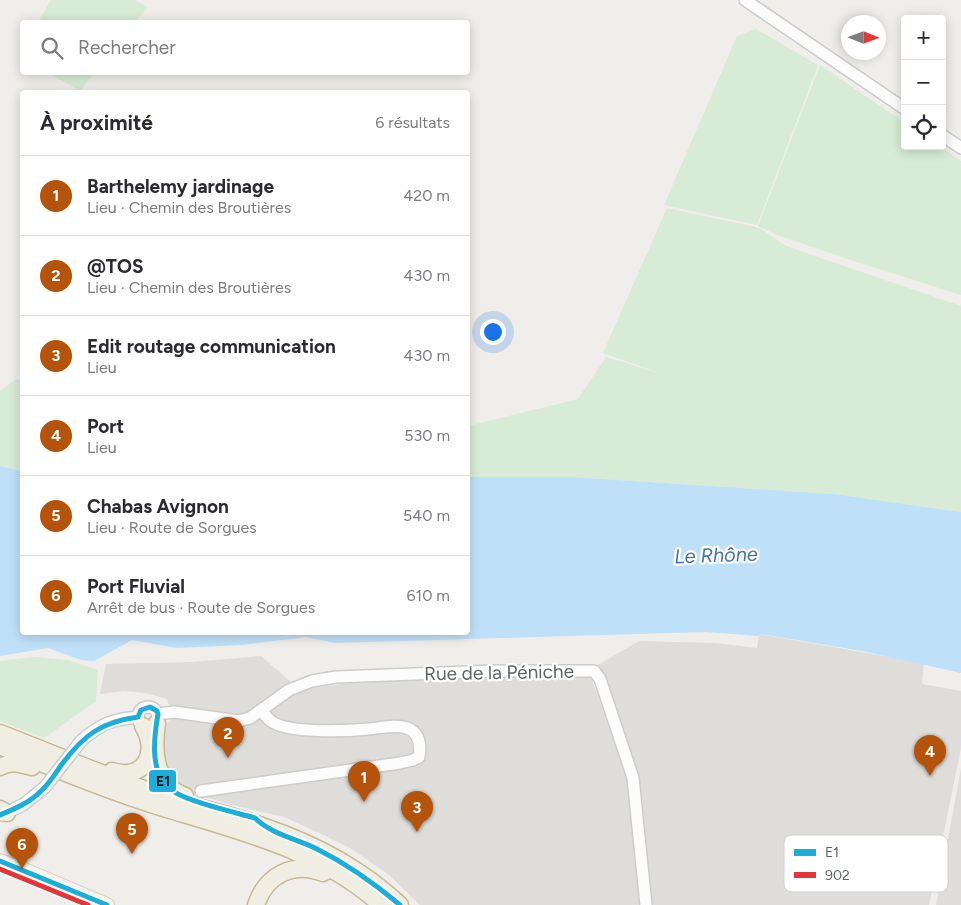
<!DOCTYPE html>
<html lang="fr">
<head>
<meta charset="utf-8">
<style>
	body { margin:0; font-family:Figtree,sans-serif; background:#f2f2f3; color:#2b2b33 }
	.controls { position:absolute; right:15px; top:15px; display:grid; overflow:hidden; border-radius:5px; box-shadow:0 2px 12px #0003 }
	.controls button { width:45px; height:45px; display:grid; place-items:center; padding:0; border:0; border-bottom:1px solid #e1e1e2; background:#fff; color:#2b2b33; font:25px sans-serif }
	.compass { position:absolute; left:841px; top:15px; width:45px; height:45px; border-radius:50%; background:#fff; box-shadow:0 2px 12px #0003; rotate:91deg }
	.you { position:absolute; left:492px; top:331px; width:18px; height:18px; margin:-12px; border:4px solid #fff; border-radius:50%; background:#1a73e8; box-shadow:0 0 0 8px #1a73e833 }
	.badge { display:grid; place-items:center; width:32px; height:32px; border-radius:50%; background:#b45309; color:#fff; font-size:16px; font-weight:700 }
	.pin { position:absolute; translate:-50% -41px; filter:drop-shadow(0 1px 2px #0008) }
	.pin::after { content:''; position:absolute; top:26px; width:18px; height:15px; background:inherit; clip-path:polygon(0 0,100% 0,50% 100%) }
	.list { margin:0; padding:0; list-style:none }
	h2 { display:flex; justify-content:space-between; align-items:center; height:65px; margin:0; padding:0 20px; font-size:21px }
	h2 small { font-size:16px; font-weight:400; color:#7c7c81 }
	.list li { display:grid; grid-template-columns:32px 1fr auto; gap:15px; align-items:center; box-sizing:border-box; height:80px; padding:0 20px; border-top:1px solid #e1e1e2 }
	.list b { display:block; font-size:19px; white-space:nowrap }
	.list p { margin:0; font-size:16px; white-space:nowrap; color:#7c7c81 }
	.list em { font-size:16px; font-style:normal; color:#7c7c81 }
	.icon { flex:none; width:28px; height:28px; fill:none; stroke:currentColor; stroke-width:2; stroke-linecap:round; stroke-linejoin:round }
	.map { position:relative; flex:none; width:961px; height:905px; overflow:hidden }
	.search { position:absolute; background:#fff; box-shadow:0 2px 12px #0003; left:20px; top:20px; width:450px; height:55px; display:flex; align-items:center; gap:12px; box-sizing:border-box; padding:0 18px; border-radius:5px; color:#7c7c81; font-size:19px }
	.panel { position:absolute; background:#fff; box-shadow:0 2px 12px #0003; left:20px; top:90px; width:450px; height:545px; border-radius:5px }
	.map>svg:first-child { display:block }
	.industrial { fill:#dfddda }
	.green { fill:#d8ebd6 }
	.water { fill:#bfe0f9 }
	.lines { fill:none; stroke-linecap:round; stroke-linejoin:round }
	.minor-casing { stroke:#cbcccc; stroke-width:14 }
	.major-casing { stroke:#d7ceb8; stroke-width:16 }
	.highway-casing { stroke:#c8b996; stroke-width:19 }
	.minor { stroke:#fdfcfc; stroke-width:11 }
	.major { stroke:#f4f2e9; stroke-width:14 }
	.highway { stroke:#f0ede3; stroke-width:16 }
	.minor-bridge-casing { stroke:#cbcccc; stroke-width:14; stroke-linecap:butt }
	.minor-bridge { stroke:#fdfcfc; stroke-width:11 }
	.bus-1-casing { stroke:#fff; stroke-width:9 }
	.bus-2-casing { stroke:#fff; stroke-width:9 }
	.bus-1 { stroke:#1caedb; stroke-width:5 }
	.bus-2 { stroke:#e73439; stroke-width:5 }
	.labels { text-anchor:middle; stroke-width:4.5; stroke-linejoin:round; paint-order:stroke }
	.street-label { font-size:19px; fill:#5f6368; stroke:#fff }
	.water-label { font-size:20px; font-style:italic; fill:#4174aa; stroke:#fff }
	.key { fill:#fff; stroke:#cfd0d2; stroke-width:1 }
	.key-label { font-size:14px; fill:#5f6368 }
	.line-badge { stroke:#fff; stroke-width:2 }
	.pale-badge-label { font-size:14px; text-anchor:middle; font-weight:bold; fill:#111 }
</style>
</head>
<body>
<div class="map">
<svg width="961" height="905" viewBox="0 0 961 905">
	<rect width="100%" height="100%" fill="#efeeea"/>
	<g class="industrial">
		<polygon points="759,634 924,663 922,684 961,691 961,748 929,905 651,905 629,752 598,665 639,641 715,643 757,648"/>
		<polygon points="261,656 300,690 363,681 586,676 592,680 624,768 630,794 640,905 420,905 388,874 350,848 317,832 284,817 232,805 180,790 162,770 161,727 173,719 167,699 145,693 124,691 100,694 106,664 191,662"/>
		<polygon points="961,768 961,905 936,905"/>
	</g>
	<g class="green">
		<polygon points="51,0 134,0 148,7 135,22 38,22"/>
		<polygon points="756,29 818,65 757,225 664,205 737,36"/>
		<polygon points="820,65 905,123 905,146 940,146 961,161 961,295 857,262 777,235 758,226"/>
		<polygon points="48,73 95,72 95,73 80,91"/>
		<polygon points="667,208 760,228 786,246 961,306 961,512 834,494 572,477 468,477 468,426 578,399 606,357 662,374 603,353"/>
		<polygon points="16,379 22,381 22,471 0,466 0,391"/>
		<polygon points="34,657 68,660 98,670 96,701 44,738 0,721 0,661"/>
	</g>
	<polygon class="water" points="0,466 22,471 22,632 468,632 468,477 572,477 834,494 961,512 961,673 862,651 760,634 758,636 706,632 335,643 306,637 242,645 177,648 132,640 94,661 81,660 48,648 0,656"/>
	<g class="lines">
		<g class="minor-casing">
			<g id="minor">
				<polyline points="745,0 905,109"/>
				<polyline points="942,135 961,148"/>
				<circle cx="148" cy="717" r="10"/>
				<polyline points="158,714 174,712 239,721 250,718 289,690 312,681 336,677 493,671 594,671 600,679 633,778 646,905"/>
				<path d="M 81,741 C 100,724 113,719 138,717"/>
				<path d="M 201,791 L 400,763 L 413,760 L 419,757 C 421,745 420,733 407,728 C 396,724 380,728 369,729 C 347,731 288,734 271,721 C 267,719 264,713 261,710"/>
				<polyline points="2,815 24,804 45,787"/>
			</g>
		</g>
		<g class="major-casing">
			<polyline id="major" points="0,861 22,869 107,905"/>
		</g>
		<g class="highway-casing">
			<g id="highway">
				<path d="M 157,723 C 153,751 154,785 185,796"/>
				<path d="M 0,733 C 59,756 118,781 178,801 C 206,810 235,816 262,826 C 313,843 361,868 400,905"/>
				<path d="M 0,746 C 52,768 103,789 157,806 C 234,830 320,849 381,905"/>
				<path d="M 0,767 C 11,761 20,764 32,767"/>
				<path d="M 112,771 C 145,781 159,752 143,726"/>
				<polyline points="0,809 7,813"/>
				<path d="M 256,905 C 266,875 293,861 323,873"/>
			</g>
		</g>
		<use href="#minor" class="minor"/>
		<use href="#major" class="major"/>
		<use href="#highway" class="highway"/>
		<g class="minor-bridge-casing">
			<polyline id="minor-bridge" points="45,787 81,741"/>
		</g>
		<use href="#minor-bridge" class="minor-bridge"/>
		<g class="bus-1-casing">
			<g id="bus-1">
				<path d="M 0,815 C 14,809 29,803 40,792 C 49,784 55,774 62,764 C 84,735 101,722 138,717 L 141,710 L 150,707 L 157,711 L 158,714 C 154,737 149,774 171,790 C 188,802 234,812 255,818 C 271,834 297,839 317,849 C 347,864 374,883 400,905"/>
				<polyline points="0,861 107,905"/>
			</g>
		</g>
		<g class="bus-2-casing">
			<polyline id="bus-2" points="0,869 88,905"/>
		</g>
		<use href="#bus-1" class="bus-1"/>
		<use href="#bus-2" class="bus-2"/>
	</g>
	<g class="labels">
		<g class="street-label">
			<text transform="translate(499 672) rotate(-1)" y="7">Rue de la Péniche</text>
		</g>
		<g class="water-label">
			<text transform="translate(716 555) rotate(-2)" y="7">Le Rhône</text>
		</g>
	</g>
	<rect x="784" y="835" width="164" height="57" rx="8" class="key"/>
	<rect x="794" y="849" width="22" height="7" fill="#1caedb"/>
	<rect x="794" y="872" width="22" height="6" fill="#e73439"/>
	<g class="key-label">
		<text x="825" y="857">E1</text>
		<text x="825" y="880">902</text>
	</g>
	<rect class="line-badge" x="148" y="769" width="29" height="24" rx="5" fill="#1caedb"/>
	<g class="pale-badge-label">
		<text x="163" y="786">E1</text>
	</g>
</svg>
<div class="controls">
<button>+</button>
<button>−</button>
<button><svg class="icon" aria-label="locate" viewBox="0 0 24 24"><circle cx="12" cy="12" r="6"/><path d="M12 2v4M12 18v4M2 12h4M18 12h4"/></svg></button>
</div>
<svg class="compass" viewBox="-18 -18 36 36"><path d="M0-13l5 13h-10z" fill="#e53935"/><path d="M0 13l5-13h-10z" fill="#7c7c81"/></svg>
<div class="you"></div>
<div class="pin badge" style="left:364px;top:802px">1</div>
<div class="pin badge" style="left:228px;top:758px">2</div>
<div class="pin badge" style="left:417px;top:832px">3</div>
<div class="pin badge" style="left:930px;top:776px">4</div>
<div class="pin badge" style="left:132px;top:854px">5</div>
<div class="pin badge" style="left:22px;top:869px">6</div>
<div class="search"><svg class="icon" aria-label="search" viewBox="0 0 24 24"><circle cx="10" cy="10" r="6"/><path d="M15 15l6 6"/></svg>Rechercher</div>
<section class="panel">
<h2>À proximité<small>6 résultats</small></h2>
<ul class="list">
<li><span class="badge">1</span><div><b>Barthelemy jardinage</b><p>Lieu · Chemin des Broutières</p></div><em>420 m</em></li>
<li><span class="badge">2</span><div><b>@TOS</b><p>Lieu · Chemin des Broutières</p></div><em>430 m</em></li>
<li><span class="badge">3</span><div><b>Edit routage communication</b><p>Lieu</p></div><em>430 m</em></li>
<li><span class="badge">4</span><div><b>Port</b><p>Lieu</p></div><em>530 m</em></li>
<li><span class="badge">5</span><div><b>Chabas Avignon</b><p>Lieu · Route de Sorgues</p></div><em>540 m</em></li>
<li><span class="badge">6</span><div><b>Port Fluvial</b><p>Arrêt de bus · Route de Sorgues</p></div><em>610 m</em></li>
</ul>
</section>
</div>
</body>
</html>
